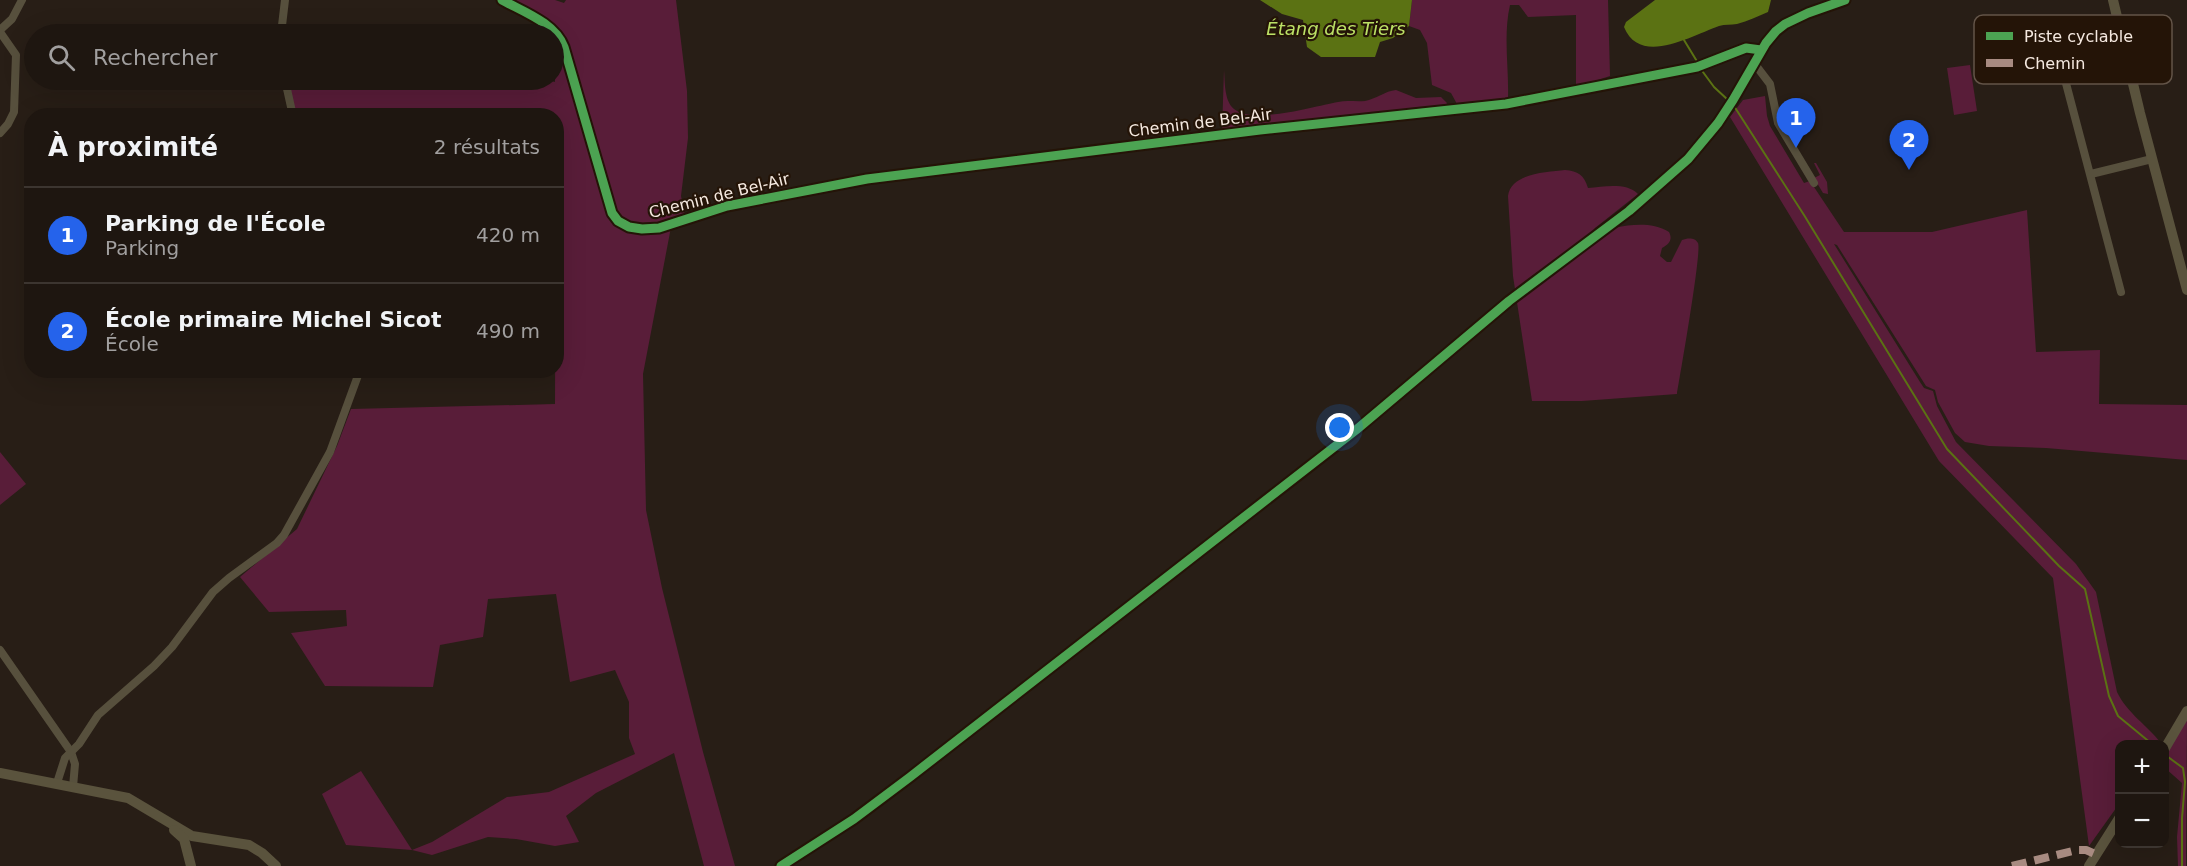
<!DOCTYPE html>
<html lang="fr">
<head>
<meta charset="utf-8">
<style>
	body { margin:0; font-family:"DejaVu Sans",sans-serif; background:#261f19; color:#f1f3f6 }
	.controls { position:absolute; right:18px; bottom:18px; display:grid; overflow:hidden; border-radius:12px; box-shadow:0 6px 24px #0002 }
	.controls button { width:54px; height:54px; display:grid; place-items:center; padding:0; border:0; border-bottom:2px solid #3c3530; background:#1e1610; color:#f1f3f6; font:30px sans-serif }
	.you { position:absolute; left:1340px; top:428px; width:21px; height:21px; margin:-15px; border:4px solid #fff; border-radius:50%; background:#1a73e8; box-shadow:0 0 0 9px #1a73e833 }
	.badge { display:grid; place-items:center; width:39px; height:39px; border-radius:50%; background:#2563eb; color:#fff; font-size:20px; font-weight:700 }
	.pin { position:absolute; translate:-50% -50px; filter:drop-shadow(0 2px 3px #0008) }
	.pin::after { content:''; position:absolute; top:32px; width:21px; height:18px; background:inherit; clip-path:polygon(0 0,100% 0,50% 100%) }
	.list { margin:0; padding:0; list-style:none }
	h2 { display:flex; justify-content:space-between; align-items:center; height:78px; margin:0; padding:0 24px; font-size:26px }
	h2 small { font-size:20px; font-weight:400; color:#a19f9f }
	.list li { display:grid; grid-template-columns:39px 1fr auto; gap:18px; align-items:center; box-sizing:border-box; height:96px; padding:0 24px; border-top:2px solid #3c3530 }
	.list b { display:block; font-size:22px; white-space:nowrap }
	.list p { margin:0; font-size:20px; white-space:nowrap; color:#a19f9f }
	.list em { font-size:20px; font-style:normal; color:#a19f9f }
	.icon { flex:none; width:33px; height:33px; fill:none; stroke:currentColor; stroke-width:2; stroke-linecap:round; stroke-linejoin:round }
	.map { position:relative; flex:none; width:2187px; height:866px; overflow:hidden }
	.search { position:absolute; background:#1e1610; box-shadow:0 6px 24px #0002; left:24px; top:24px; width:540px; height:66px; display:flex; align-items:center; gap:15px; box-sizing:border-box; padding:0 21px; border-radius:33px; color:#a19f9f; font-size:22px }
	.panel { position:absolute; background:#1e1610; box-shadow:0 6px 24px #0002; left:24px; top:108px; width:540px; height:270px; border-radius:24px }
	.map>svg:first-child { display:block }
	.green { fill:#591d39 }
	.water { fill:#5b7213 }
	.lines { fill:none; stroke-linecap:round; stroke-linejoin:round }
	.stream { stroke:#5b7213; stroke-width:2 }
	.street-tunnel { stroke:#473c34; stroke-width:8; stroke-dasharray:8 4; stroke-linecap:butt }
	.street { stroke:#57503d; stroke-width:8 }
	.secondary { stroke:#5a533d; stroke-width:10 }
	.quiet { stroke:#a88b81; stroke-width:8; stroke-dasharray:15 8; stroke-linecap:butt }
	.cycleway-casing { stroke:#241407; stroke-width:13 }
	.cycleway { stroke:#4ca352; stroke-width:9 }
	.labels { text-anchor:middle; stroke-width:4.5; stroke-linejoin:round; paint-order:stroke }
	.street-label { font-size:16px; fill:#f5e9e0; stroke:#241407 }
	.water-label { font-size:18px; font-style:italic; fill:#bce166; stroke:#241407 }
	.key { fill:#241407; stroke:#635448; stroke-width:1.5 }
	.key-label { font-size:16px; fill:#f5e9e0 }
</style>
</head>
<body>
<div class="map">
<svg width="2187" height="866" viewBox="0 0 2187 866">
	<rect width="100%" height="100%" fill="#281e16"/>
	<g class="green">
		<polygon points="507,0 555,0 564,3 566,0 676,0 687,91 688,138 681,196 685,216 672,222 643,374 646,510 662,588 703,752 735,866 704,866 674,753 596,793 566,816 579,842 555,846 516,839 488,837 432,855 412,850 346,845 322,794 361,771 412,850 432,842 507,797 549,792 635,754 629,738 629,702 615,670 570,682 556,594 488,599 483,637 440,645 433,687 325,686 291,633 347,626 346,610 269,612 240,577 297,529 337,446 351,409 555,404 556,116 463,112 290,115 283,80 547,80 555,82 555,28"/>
		<path d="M 1412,0 L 1608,0 L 1610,76 L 1576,87 L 1576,15 L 1528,17 L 1519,5 L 1510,5 C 1503,36 1509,67 1508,98 L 1457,104 L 1451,93 L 1432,85 L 1427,43 L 1420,30 L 1409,26 Z"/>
		<polygon points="1970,65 1977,111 1954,115 1947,68"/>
		<path d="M 1224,70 C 1225,81 1224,101 1234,109 C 1253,125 1315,106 1338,102 C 1347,100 1356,102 1365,101 C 1376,99 1385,91 1396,90 L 1416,98 L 1441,97 L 1447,103 L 1445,107 L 1441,108 L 1222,131 Z"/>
		<path d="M 1765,96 L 1767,116 L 1770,126 L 1804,183 L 1810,181 L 1844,232 L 1932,232 L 2027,210 L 2036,352 L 2100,350 L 2099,404 L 2187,405 L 2187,460 L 2046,448 L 1989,446 L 1965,442 L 1955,433 L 1938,402 L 1935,390 L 1926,386 L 1837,245 L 1834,244 L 1920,382 L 1924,388 L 1933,391 L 1937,406 L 1956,442 L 2076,564 L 2096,592 L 2117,692 C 2127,713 2147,725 2161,743 L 2159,744 L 2120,744 L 2119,804 L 2089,846 L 2053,578 L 1939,461 L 1730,117 L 1743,100 Z"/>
		<polygon points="1814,163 1816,163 1827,182 1828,194 1823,193 1814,178 1820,175"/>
		<path d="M 1565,170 C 1578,171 1584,175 1588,188 C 1604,187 1626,182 1638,194 L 1595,228 L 1591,233 C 1616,228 1645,218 1669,232 C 1673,240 1669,244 1662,248 L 1660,256 L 1667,262 L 1671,262 L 1682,240 C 1687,238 1695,237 1698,243 C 1702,251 1680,376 1677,394 L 1582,401 L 1532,401 L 1513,276 L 1508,196 C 1511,173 1547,172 1565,170 Z"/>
		<polygon points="0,452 26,484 0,505"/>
		<polygon points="2187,720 2186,866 2178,866 2177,837 2182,783 2165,768 2164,756"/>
	</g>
	<g class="water">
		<polygon points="1260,0 1412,0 1409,26 1393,38 1380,42 1375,57 1321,57 1307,47 1303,20 1282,14"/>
		<path d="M 1655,0 L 1771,0 L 1768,12 C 1758,16 1748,21 1737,24 C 1731,25 1725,24 1719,26 C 1693,35 1640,67 1624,27 L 1626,22 Z"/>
	</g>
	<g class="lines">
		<g class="stream">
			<polyline points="1684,40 1698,63"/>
			<polyline points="1700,68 1714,87 1728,100"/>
			<polyline points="1734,106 1804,215 1947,449 2059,566 2085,589 2109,696 2118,716 2152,744"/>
			<polyline points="2164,754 2183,768 2185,782 2182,818 2182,866"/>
		</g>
		<polyline class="street-tunnel" points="625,225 642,229"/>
		<g class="street">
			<polyline points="502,0 550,27 562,42 610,209 616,218 625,225"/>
			<polyline points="0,30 12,19 22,0"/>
			<polyline points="0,32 16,55 14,112 8,124 0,133"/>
			<polyline points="281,34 285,0"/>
			<polyline points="1754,63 1770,84 1778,123 1814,183"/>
			<polyline points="2023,75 2063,72 2121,292"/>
			<polyline points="285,80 293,116"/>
			<polyline points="2091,174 2152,159"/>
			<polyline points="642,229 664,227 708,211 743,202 867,179 1260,130 1506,104 1697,67 1746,48 1761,50"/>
			<polyline points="0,650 71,752 75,764 73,787"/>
			<polyline points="57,783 65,758 79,744 98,715 154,666 172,647 213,592 229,578 277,543 284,535 330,452 360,370"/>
		</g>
		<g class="secondary">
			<polyline points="2113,0 2140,113 2187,290"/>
			<polyline points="2164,750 2187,711"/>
			<polyline points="0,773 128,798 192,836 249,845 262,853 276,866"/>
			<polyline points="174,830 184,839 191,866"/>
			<polyline points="781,866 854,819 910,777 1356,430 1509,301 1629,211 1688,159 1718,123 1733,100 1766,43 1776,31 1785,24 1808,13 1845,0"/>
			<polyline points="2089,866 2120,817"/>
		</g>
		<polyline class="quiet" points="2012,866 2077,850 2086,850 2095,854"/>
		<g class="cycleway-casing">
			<g id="cycleway">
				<path d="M 502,0 C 524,12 555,23 564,47 L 612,213 L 618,221 L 629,227 L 642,229 L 659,228 L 727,206 L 867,179 L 1260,130 L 1506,104 L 1697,67 L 1746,48 L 1761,50"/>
				<polyline points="781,866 854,819 910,777 1356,430 1509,301 1629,211 1688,159 1718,123 1733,100 1766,43 1776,31 1785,24 1808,13 1845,0"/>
			</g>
		</g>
		<use href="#cycleway" class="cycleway"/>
	</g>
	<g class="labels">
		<g class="street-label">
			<text transform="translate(1200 122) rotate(-7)" y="6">Chemin de Bel-Air</text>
			<text transform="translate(719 195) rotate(-14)" y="6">Chemin de Bel-Air</text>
		</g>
		<g class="water-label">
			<text x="1336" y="35">Étang des Tiers</text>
		</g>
	</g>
	<rect x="1974" y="15" width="198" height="69" rx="9" class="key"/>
	<rect x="1986" y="32" width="27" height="8" fill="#4ca352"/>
	<rect x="1986" y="59" width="27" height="8" fill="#a88b81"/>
	<g class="key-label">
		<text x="2024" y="42">Piste cyclable</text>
		<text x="2024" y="69">Chemin</text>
	</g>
</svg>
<div class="controls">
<button>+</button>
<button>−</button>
</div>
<div class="you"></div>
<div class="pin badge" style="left:1796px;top:148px">1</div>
<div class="pin badge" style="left:1909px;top:170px">2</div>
<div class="search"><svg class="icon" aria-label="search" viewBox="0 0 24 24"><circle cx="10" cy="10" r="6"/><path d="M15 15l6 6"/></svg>Rechercher</div>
<section class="panel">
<h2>À proximité<small>2 résultats</small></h2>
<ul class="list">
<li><span class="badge">1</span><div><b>Parking de l'École</b><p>Parking</p></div><em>420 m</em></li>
<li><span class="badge">2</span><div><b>École primaire Michel Sicot</b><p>École</p></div><em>490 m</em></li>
</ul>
</section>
</div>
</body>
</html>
